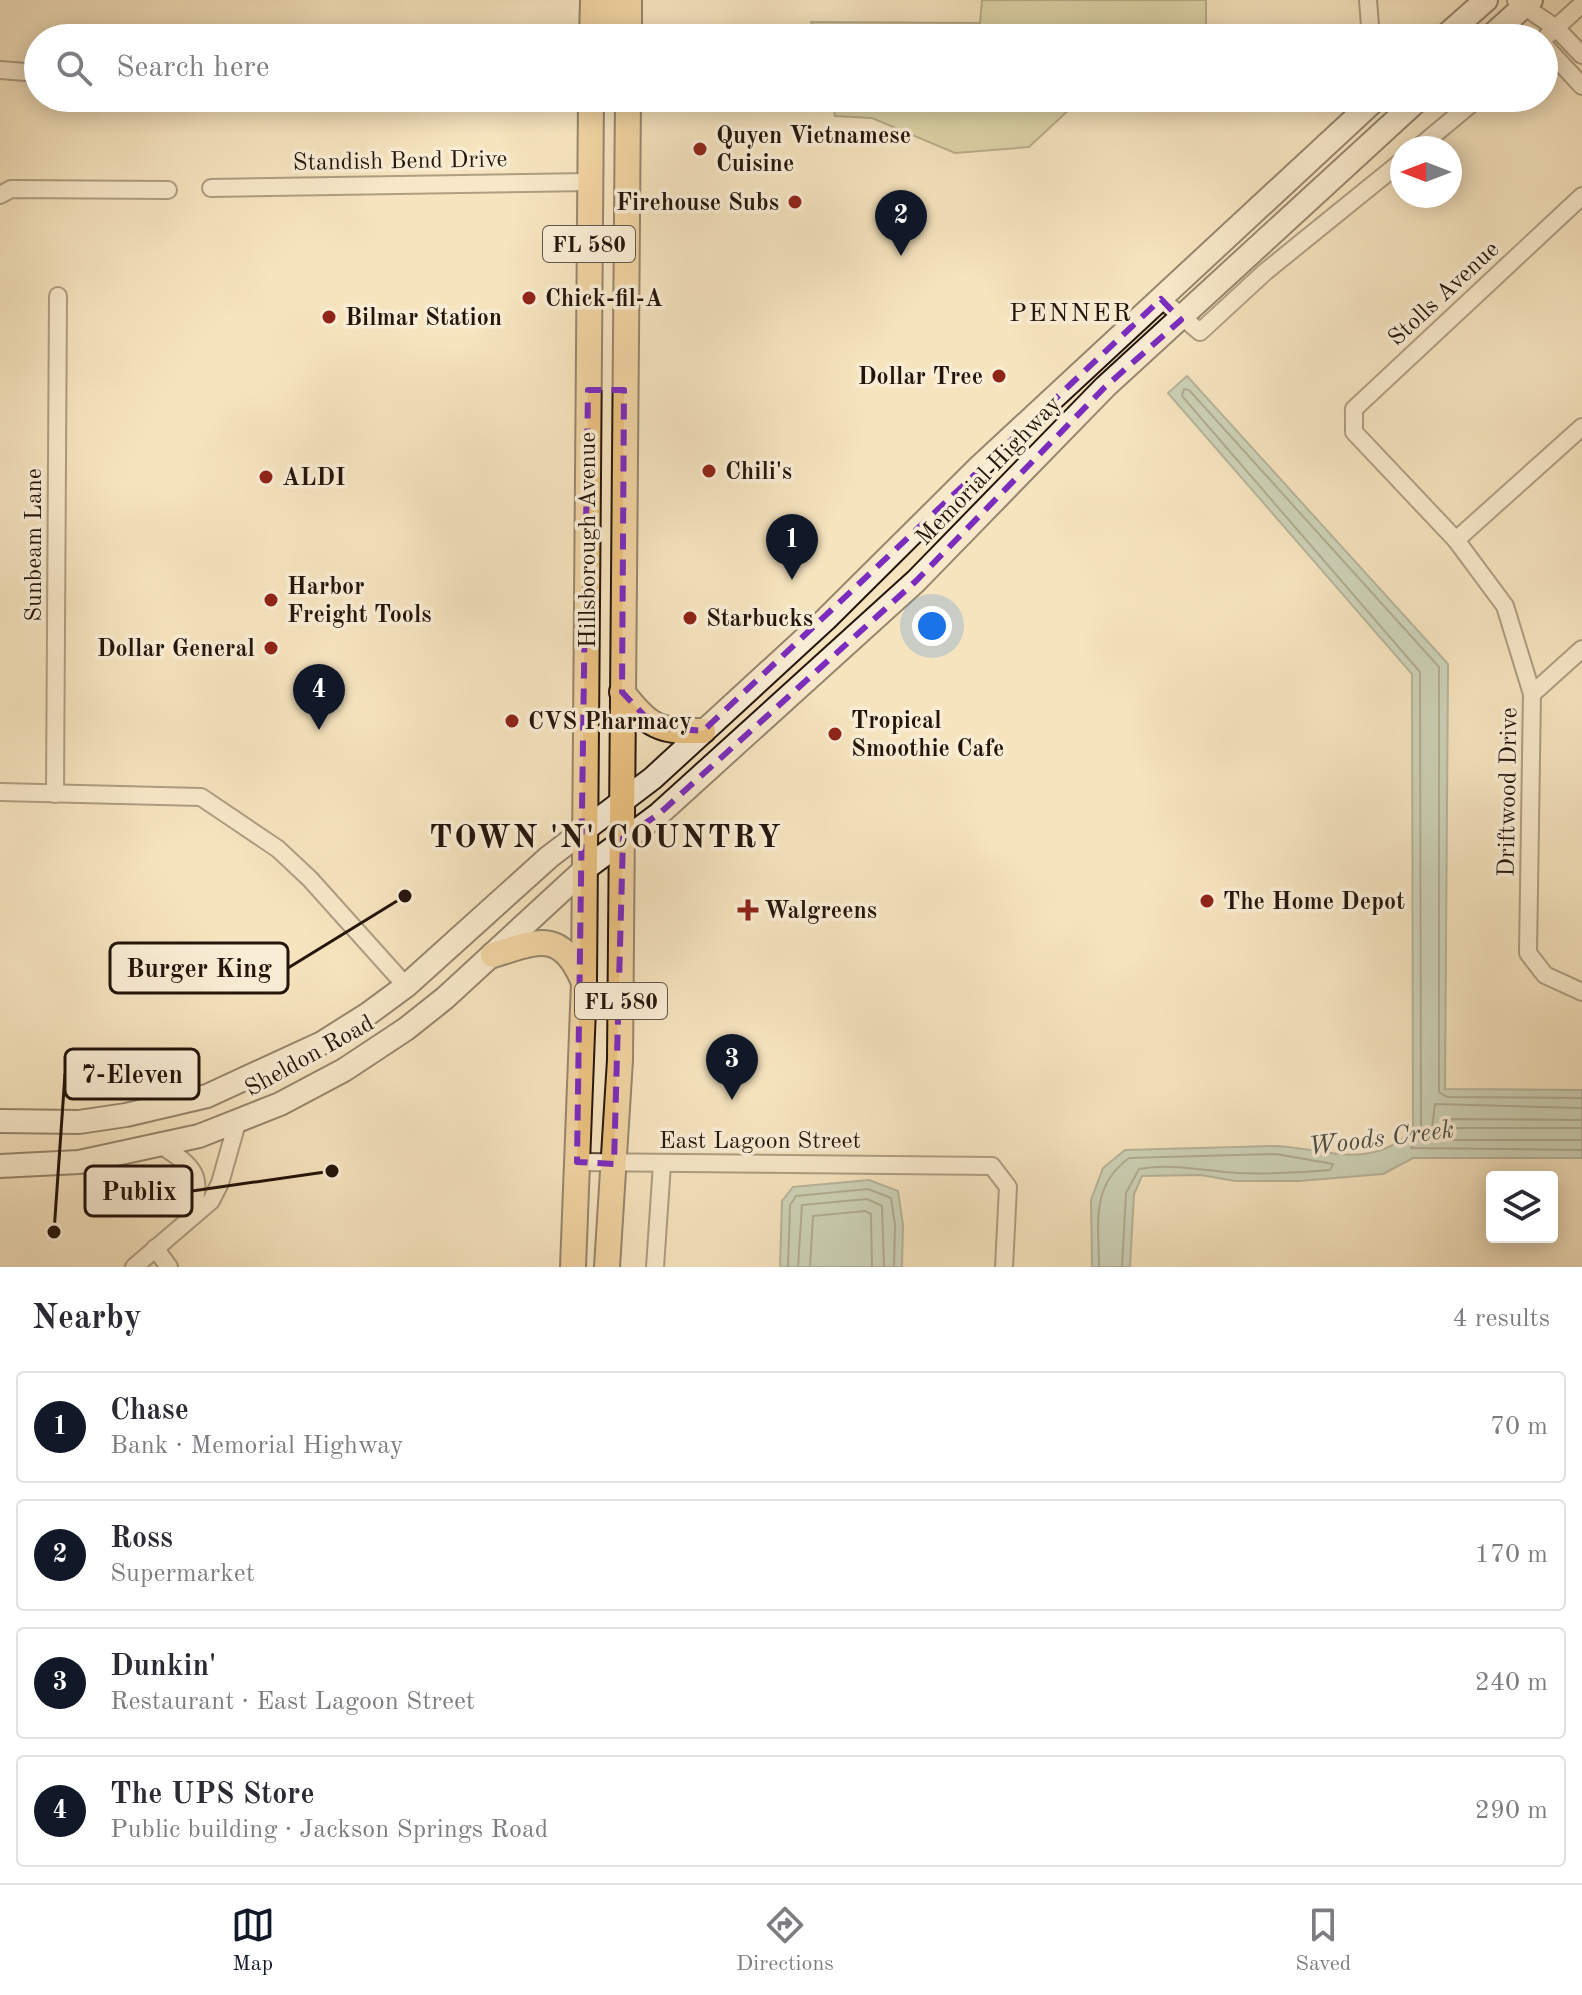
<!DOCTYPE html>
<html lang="en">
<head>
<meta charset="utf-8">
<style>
	body { margin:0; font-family:"Old Standard TT",serif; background:#f2f2f3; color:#2b2b33 }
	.controls { position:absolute; right:24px; bottom:24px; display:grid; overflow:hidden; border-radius:8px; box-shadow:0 4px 20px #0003 }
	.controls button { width:72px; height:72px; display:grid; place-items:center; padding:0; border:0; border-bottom:2px solid #e1e1e2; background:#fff; color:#2b2b33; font:40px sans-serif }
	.compass { position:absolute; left:1390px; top:136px; width:72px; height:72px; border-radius:50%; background:#fff; box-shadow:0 4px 20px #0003; rotate:270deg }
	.you { position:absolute; left:932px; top:626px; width:28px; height:28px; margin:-20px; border:6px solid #fff; border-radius:50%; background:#1a73e8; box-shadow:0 0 0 12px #1a73e833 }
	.badge { display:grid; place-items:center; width:52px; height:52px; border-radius:50%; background:#111827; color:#fff; font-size:26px; font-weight:700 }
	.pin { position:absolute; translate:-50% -66px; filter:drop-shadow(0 2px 4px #0008) }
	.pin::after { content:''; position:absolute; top:42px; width:28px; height:24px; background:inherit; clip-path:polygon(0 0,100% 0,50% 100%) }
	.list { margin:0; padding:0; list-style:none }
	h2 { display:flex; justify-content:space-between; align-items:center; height:104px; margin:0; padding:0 32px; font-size:34px }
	h2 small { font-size:26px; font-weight:400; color:#7c7c81 }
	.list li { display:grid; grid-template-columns:52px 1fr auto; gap:24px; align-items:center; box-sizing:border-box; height:112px; margin:0 16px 16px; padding:0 16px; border:2px solid #e1e1e2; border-radius:8px }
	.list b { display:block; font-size:30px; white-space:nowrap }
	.list p { margin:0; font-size:26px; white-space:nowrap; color:#7c7c81 }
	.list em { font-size:26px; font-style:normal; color:#7c7c81 }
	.icon { flex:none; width:44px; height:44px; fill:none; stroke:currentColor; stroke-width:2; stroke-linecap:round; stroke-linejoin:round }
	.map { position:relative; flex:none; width:1582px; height:1267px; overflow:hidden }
	.search { position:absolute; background:#fff; box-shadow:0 4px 20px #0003; left:24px; right:24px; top:24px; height:88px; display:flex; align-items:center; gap:20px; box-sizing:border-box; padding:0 28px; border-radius:44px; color:#7c7c81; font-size:30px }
	.sheet { height:616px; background:#fff }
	nav { display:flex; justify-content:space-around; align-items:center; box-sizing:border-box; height:112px; border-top:2px solid #e1e1e2; background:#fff; font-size:22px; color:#7c7c81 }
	nav a { display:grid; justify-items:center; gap:4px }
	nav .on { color:#111827 }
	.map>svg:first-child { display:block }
	.green { fill:#c0c38f; stroke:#726c4e; stroke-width:2 }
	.water { fill:#9dbfb1; stroke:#6d7b6f; stroke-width:2 }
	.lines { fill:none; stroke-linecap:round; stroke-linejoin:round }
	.shore { stroke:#606a5e; stroke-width:2 }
	.street-casing { stroke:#584939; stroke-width:20 }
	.secondary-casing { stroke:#24150c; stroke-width:26 }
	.primary-casing { stroke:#24150c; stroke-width:28 }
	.street { stroke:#f9edd5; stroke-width:16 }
	.secondary { stroke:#f9edd5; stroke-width:22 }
	.primary { stroke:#ebc280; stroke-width:24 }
	.marked { fill:none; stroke:#7b2cbf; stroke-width:6; stroke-dasharray:16 10; stroke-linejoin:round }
	.poi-dot { fill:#8f2418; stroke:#f9edd5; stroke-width:3 }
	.labels { text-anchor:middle; stroke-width:7; stroke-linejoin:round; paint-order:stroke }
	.shield { fill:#f9edd5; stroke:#645648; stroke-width:2 }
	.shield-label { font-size:22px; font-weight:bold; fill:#24150c }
	.poi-label { font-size:24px; font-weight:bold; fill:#24150c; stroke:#f9edd5; text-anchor:start }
	.street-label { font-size:24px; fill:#24150c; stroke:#f9edd5 }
	.neighbourhood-label { font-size:26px; letter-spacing:2px; fill:#24150c; stroke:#f9edd5 }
	.water-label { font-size:26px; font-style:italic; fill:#4e5046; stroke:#f9edd5 }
	.district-label { font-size:32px; font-weight:bold; letter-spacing:2px; fill:#24150c; stroke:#f9edd5 }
	.leader { fill:none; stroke:#24150c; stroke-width:3 }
	.callout-dot { fill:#24150c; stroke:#f9edd5; stroke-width:3 }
	.callout { fill:#f9edd5; stroke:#24150c; stroke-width:3 }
	.callout-label { font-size:26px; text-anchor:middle; font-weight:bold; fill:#24150c }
</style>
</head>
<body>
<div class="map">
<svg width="1582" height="1267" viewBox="0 0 1582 1267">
	<rect width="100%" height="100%" fill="#f6e4bf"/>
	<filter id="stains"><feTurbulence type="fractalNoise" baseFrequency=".0025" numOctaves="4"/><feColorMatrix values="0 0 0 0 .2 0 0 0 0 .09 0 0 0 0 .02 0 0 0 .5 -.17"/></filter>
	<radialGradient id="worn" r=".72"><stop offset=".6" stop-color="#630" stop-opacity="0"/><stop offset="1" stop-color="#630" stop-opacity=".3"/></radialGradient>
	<g class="green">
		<polygon points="982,0 1206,0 1206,37 817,38 811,22 980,23"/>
		<polygon points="832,98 1156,98 1153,105 1113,110 1073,106 1029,147 955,153 872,118 835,116"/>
	</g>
	<g class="water">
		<path d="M 1187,376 L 1448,664 L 1445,1089 L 1582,1090 L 1582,1158 L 1413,1158 L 1383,1174 L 1299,1181 L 1235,1181 L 1201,1175 L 1142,1176 L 1134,1194 L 1130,1267 L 1092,1267 L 1091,1200 L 1103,1168 L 1125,1150 L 1276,1146 C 1329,1149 1367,1171 1413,1131 L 1412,674 L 1168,393 Z"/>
		<polygon points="869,1180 898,1191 903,1225 902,1267 780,1267 782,1201 793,1187"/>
	</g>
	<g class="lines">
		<g class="shore">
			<polyline points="1582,1098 1447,1097 1439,1092 1439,667 1189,390 1184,389 1182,396 1420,672 1421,1130 1411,1148 1582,1150"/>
			<polyline points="1582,1108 1435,1104 1431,1136 1435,1140 1582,1140"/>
			<polyline points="1582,1120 1447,1119 1443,1123 1447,1128 1582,1128"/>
			<polyline points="788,1267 790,1205 796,1196 868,1189 891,1198 895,1225 894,1267"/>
			<polyline points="798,1267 802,1205 867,1199 882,1206 884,1267"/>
			<polyline points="810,1267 813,1216 865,1211 871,1214 872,1267"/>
			<path d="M 1099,1267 C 1099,1223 1090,1187 1129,1158 L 1276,1154 L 1333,1164 L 1330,1170 C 1300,1173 1268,1174 1237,1173 C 1204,1171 1172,1163 1139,1169 L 1126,1193 L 1122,1267"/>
		</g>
		<g class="street-casing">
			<g id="street">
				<polyline points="1368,0 1371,38"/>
				<polyline points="1516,1 1556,28 1582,55"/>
				<polyline points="1548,35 1582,4"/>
				<polyline points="1544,45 1582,86"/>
				<polyline points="0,70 38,73"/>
				<polyline points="1418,148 1478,98"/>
				<polyline points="211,188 590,182"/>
				<polyline points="0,195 11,189 168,190"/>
				<polyline points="1582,196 1354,409 1354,432 1456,540 1505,606 1532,694 1528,953 1545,975 1582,992"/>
				<polyline points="1161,299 1200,332 1265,272 1402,161"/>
				<polyline points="1456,540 1582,427"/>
				<polyline points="1532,694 1582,649"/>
				<polyline points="0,792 201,797 278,849 310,879 406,986"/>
				<polyline points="55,794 58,296"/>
				<path d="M 162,1146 C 195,1167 205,1177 189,1216"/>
				<polyline points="577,1162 992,1166 1008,1187 1004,1267"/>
				<polyline points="155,1248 169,1267"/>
				<polyline points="134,1267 211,1201 220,1183 237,1123"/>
				<polyline points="655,1267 662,1164"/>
			</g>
		</g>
		<g class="secondary-casing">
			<g id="secondary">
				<polyline points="1443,38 1486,0"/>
				<polyline points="1489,38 1531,0"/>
				<polyline points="0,1121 79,1122 126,1115 207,1096 322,1043 368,1014 406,986 549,857 653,778 826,619 979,467 1377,98"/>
				<polyline points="0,1166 79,1162 199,1136 280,1104 344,1070 406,1029 445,998 585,869 659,814 916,581 1105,387 1420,98"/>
			</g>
		</g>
		<g class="primary-casing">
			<g id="primary">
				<polyline points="592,38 593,0"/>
				<polyline points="612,38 612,0"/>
				<polyline points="629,38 629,0"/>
				<path d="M 622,692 C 650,727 658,732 703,731"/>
				<path d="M 493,955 C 536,942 560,929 582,978"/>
				<polyline points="573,1267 584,982 591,98"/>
				<polyline points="607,1267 620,1060 628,98"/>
			</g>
		</g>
		<use href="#street" class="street"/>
		<use href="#secondary" class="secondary"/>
		<use href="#primary" class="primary"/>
	</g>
	<path d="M0 0H1582V1267H0ZM 1161,299 L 1181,320 L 1105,387 L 916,581 L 659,814 L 623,838 L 614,1164 L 577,1162 L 588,390 L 624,390 L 622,692 L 655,727 L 703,731 Z" fill="#f6e4bf" fill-opacity=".55" fill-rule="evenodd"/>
	<path class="marked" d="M 1161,299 L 1181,320 L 1105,387 L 916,581 L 659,814 L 623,838 L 614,1164 L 577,1162 L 588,390 L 624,390 L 622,692 L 655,727 L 703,731 Z"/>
	<g class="poi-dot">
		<circle cx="700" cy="149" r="8"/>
		<circle cx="795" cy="202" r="8"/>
		<circle cx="529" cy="298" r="8"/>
		<circle cx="329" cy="317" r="8"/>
		<circle cx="999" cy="376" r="8"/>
		<circle cx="709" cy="471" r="8"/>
		<circle cx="266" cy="477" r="8"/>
		<circle cx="271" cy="600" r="8"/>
		<circle cx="690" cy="618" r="8"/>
		<circle cx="271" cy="648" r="8"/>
		<circle cx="512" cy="721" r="8"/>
		<circle cx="835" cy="734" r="8"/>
		<circle cx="1207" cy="901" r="8"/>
		<path d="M744 898h8v8h8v8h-8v8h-8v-8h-8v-8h8z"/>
	</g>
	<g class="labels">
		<g class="shield">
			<rect x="543" y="226" width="92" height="36" rx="6"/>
			<rect x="575" y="983" width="92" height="36" rx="6"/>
		</g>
		<g class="shield-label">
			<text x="589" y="252">FL 580</text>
			<text x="621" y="1009">FL 580</text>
		</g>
		<g class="poi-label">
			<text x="716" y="143">Quyen Vietnamese<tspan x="716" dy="28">Cuisine</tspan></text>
			<text x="779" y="210" text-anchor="end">Firehouse Subs</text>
			<text x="545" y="306">Chick-fil-A</text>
			<text x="345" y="325">Bilmar Station</text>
			<text x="983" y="384" text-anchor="end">Dollar Tree</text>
			<text x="725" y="479">Chili's</text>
			<text x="282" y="485">ALDI</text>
			<text x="287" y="594">Harbor<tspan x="287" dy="28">Freight Tools</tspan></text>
			<text x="706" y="626">Starbucks</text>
			<text x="255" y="656" text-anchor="end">Dollar General</text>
			<text x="851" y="728">Tropical<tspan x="851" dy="28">Smoothie Cafe</tspan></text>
			<text x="528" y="729">CVS Pharmacy</text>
			<text x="1223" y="909">The Home Depot</text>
			<text x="764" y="918">Walgreens</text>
		</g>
		<g class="street-label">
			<text transform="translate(400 160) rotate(-1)" y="8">Standish Bend Drive</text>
			<text transform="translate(1443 293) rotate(-43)" y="8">Stolls Avenue</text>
			<text transform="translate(988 470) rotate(-46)" y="8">Memorial Highway</text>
			<text transform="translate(587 540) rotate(-90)" y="8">Hillsborough Avenue</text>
			<text transform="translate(33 545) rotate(-90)" y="8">Sunbeam Lane</text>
			<text transform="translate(1507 792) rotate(-89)" y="8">Driftwood Drive</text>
			<text transform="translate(309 1055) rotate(-29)" y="8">Sheldon Road</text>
			<text x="760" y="1148">East Lagoon Street</text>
		</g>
		<g class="neighbourhood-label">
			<text x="1071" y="321">PENNER</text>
		</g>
		<g class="water-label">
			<text transform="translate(1381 1137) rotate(-7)" y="9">Woods Creek</text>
		</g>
		<g class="district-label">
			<text x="606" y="847">TOWN 'N' COUNTRY</text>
		</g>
	</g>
	<path class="leader" d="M405 896L288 968M54 1232L65 1074M332 1171L192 1191"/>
	<g class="callout-dot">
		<circle cx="405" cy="896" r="8"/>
		<circle cx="54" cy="1232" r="8"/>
		<circle cx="332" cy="1171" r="8"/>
	</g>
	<g class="callout">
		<rect x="110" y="943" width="178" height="50" rx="8"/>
		<rect x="65" y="1049" width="134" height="50" rx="8"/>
		<rect x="85" y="1166" width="107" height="50" rx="8"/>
	</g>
	<g class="callout-label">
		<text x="199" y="977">Burger King</text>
		<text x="132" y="1083">7-Eleven</text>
		<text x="139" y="1200">Publix</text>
	</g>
	<rect width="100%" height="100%" filter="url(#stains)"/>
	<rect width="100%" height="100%" fill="url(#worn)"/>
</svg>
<div class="controls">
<button><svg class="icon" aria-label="layers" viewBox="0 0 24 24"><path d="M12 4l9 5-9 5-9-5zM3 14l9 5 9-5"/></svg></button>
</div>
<svg class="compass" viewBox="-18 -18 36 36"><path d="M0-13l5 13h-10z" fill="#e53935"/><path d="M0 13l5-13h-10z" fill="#7c7c81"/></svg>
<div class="you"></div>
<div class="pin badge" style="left:792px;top:580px">1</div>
<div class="pin badge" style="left:901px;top:256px">2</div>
<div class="pin badge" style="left:732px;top:1100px">3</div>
<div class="pin badge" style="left:319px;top:730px">4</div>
<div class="search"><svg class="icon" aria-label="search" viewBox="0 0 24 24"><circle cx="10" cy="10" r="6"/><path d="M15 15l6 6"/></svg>Search here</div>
</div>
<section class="sheet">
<h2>Nearby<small>4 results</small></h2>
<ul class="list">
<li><span class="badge">1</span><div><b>Chase</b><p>Bank · Memorial Highway</p></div><em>70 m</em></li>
<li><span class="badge">2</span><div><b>Ross</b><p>Supermarket</p></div><em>170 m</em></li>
<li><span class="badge">3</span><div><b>Dunkin'</b><p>Restaurant · East Lagoon Street</p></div><em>240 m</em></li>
<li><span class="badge">4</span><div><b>The UPS Store</b><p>Public building · Jackson Springs Road</p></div><em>290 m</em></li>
</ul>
</section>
<nav>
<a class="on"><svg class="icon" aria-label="map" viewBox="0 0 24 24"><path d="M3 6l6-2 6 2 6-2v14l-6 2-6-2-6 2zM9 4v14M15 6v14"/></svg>Map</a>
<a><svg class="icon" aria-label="directions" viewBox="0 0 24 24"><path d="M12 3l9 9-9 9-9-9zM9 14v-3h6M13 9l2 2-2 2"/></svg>Directions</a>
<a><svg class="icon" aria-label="saved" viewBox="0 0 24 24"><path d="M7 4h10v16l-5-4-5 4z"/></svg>Saved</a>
</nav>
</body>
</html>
